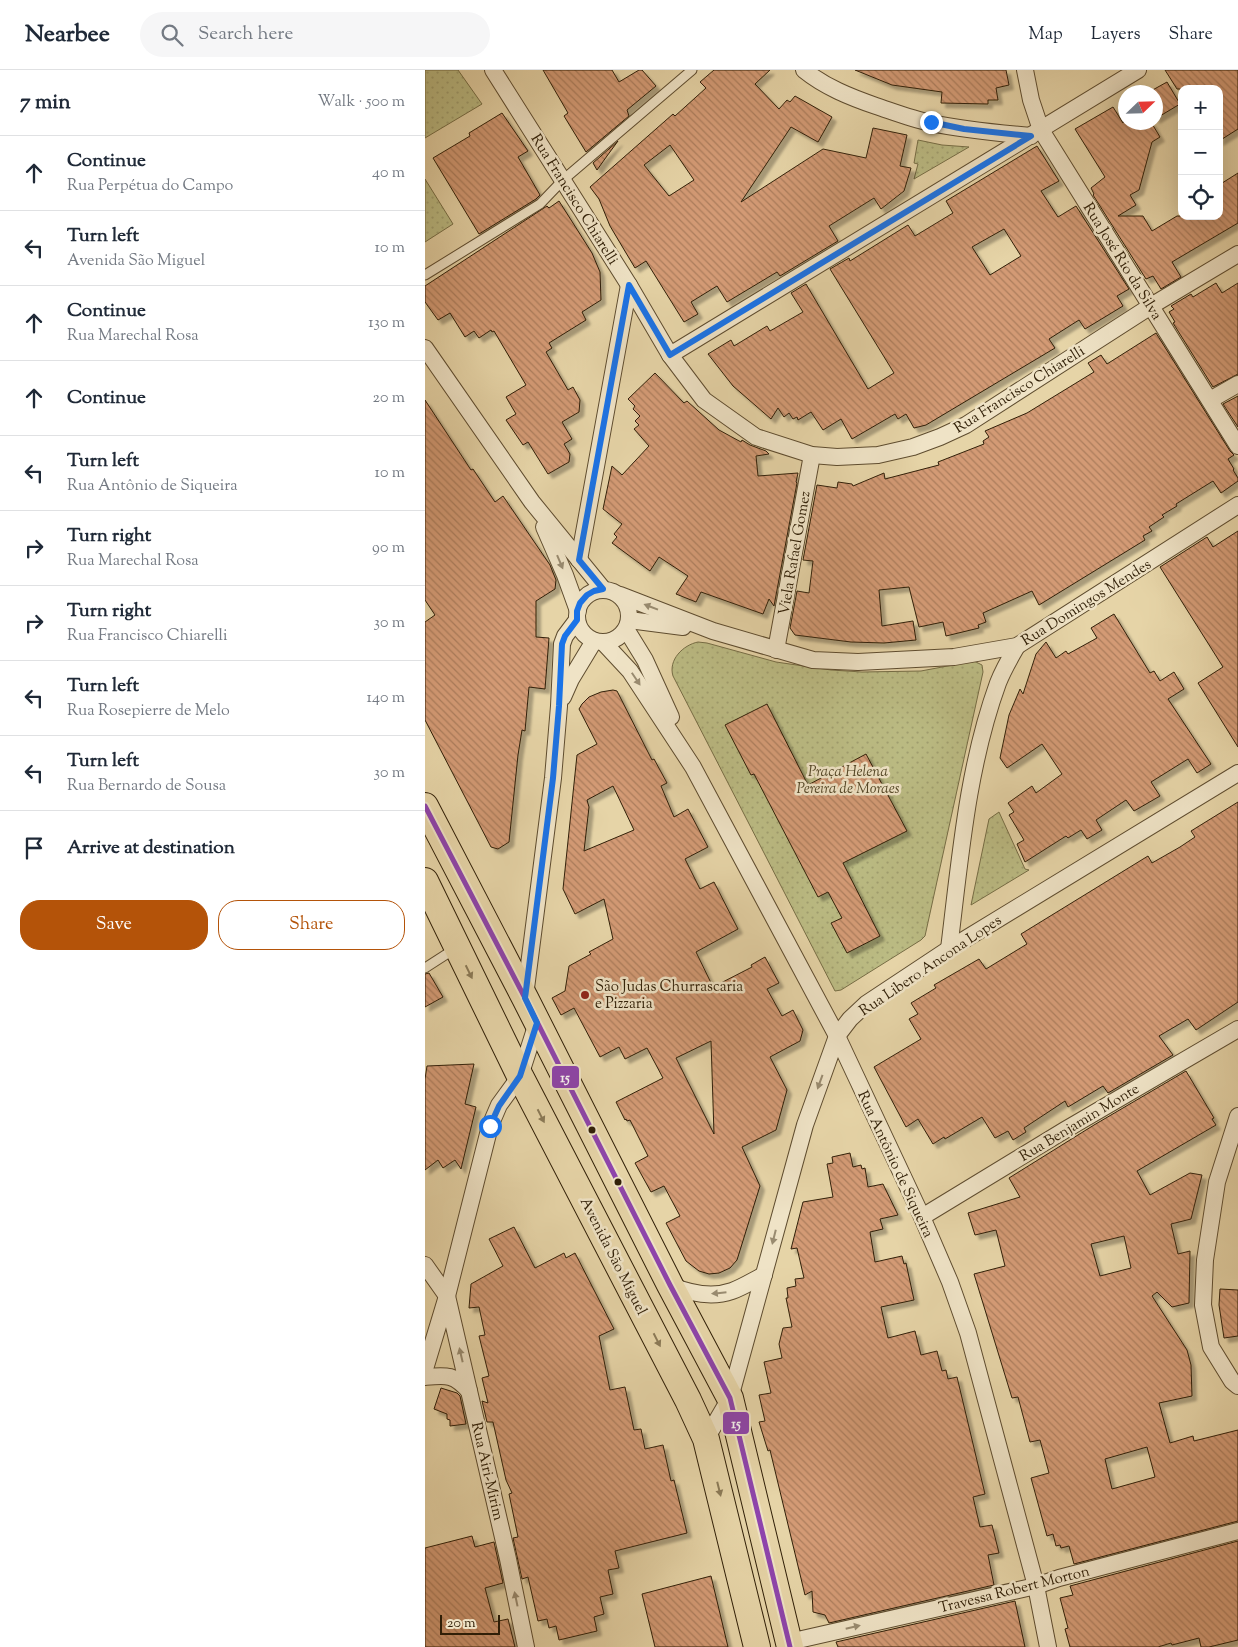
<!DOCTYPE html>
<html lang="en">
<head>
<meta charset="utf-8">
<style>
	body { margin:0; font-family:"Sorts Mill Goudy",serif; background:#f6f6f7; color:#1f2937 }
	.controls { position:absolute; right:15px; top:15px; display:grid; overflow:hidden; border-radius:10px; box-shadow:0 5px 20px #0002 }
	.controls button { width:45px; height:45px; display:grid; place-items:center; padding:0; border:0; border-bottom:1px solid #e0e1e3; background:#fff; color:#1f2937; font:25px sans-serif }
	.compass { position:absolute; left:693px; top:15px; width:45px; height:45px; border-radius:50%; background:#fff; box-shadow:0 5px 20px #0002; rotate:67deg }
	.scale { position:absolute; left:15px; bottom:12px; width:60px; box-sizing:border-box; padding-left:5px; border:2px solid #301f07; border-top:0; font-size:14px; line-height:18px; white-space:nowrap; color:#301f07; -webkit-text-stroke:4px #efe3c6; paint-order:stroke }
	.stop { position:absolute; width:15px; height:15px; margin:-11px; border:4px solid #1a73e8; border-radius:50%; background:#fff }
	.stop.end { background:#1a73e8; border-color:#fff; box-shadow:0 1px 5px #0008 }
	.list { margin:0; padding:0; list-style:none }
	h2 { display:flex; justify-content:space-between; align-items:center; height:65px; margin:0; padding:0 20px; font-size:21px }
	h2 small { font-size:16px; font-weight:400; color:#747a83 }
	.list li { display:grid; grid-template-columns:32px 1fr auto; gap:15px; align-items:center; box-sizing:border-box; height:75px; padding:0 20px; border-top:1px solid #e0e1e3 }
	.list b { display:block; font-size:19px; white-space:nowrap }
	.list p { margin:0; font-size:16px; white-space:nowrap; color:#747a83 }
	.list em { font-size:16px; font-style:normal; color:#747a83 }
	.actions { display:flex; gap:10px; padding:15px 20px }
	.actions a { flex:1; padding:11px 0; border:1px solid #b45309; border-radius:20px; text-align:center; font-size:18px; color:#b45309 }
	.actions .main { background:#b45309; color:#fff }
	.icon { flex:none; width:28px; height:28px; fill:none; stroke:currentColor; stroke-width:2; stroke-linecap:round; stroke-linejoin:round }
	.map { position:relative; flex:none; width:813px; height:1577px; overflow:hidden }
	header { display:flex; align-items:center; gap:30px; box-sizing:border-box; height:70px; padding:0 25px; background:#fff; border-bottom:1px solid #e0e1e3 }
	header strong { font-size:24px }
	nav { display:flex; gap:28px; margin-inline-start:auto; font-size:18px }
	.search { width:350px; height:45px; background:#f6f6f7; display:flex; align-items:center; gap:12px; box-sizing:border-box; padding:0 18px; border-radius:28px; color:#747a83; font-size:19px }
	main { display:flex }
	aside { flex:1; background:#fff }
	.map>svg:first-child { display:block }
	.park { fill:url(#park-dots); stroke:#766d45 }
	.building { fill:url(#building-back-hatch); stroke:#301f07; fill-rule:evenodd; filter:url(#shadow) }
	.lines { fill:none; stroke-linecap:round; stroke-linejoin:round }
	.lane-casing { stroke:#5e4c2f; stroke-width:11 }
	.street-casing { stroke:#5e4c2f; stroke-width:18 }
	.primary-casing { stroke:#301f07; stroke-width:28 }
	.lane { stroke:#efe3c6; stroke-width:9 }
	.street { stroke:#efe3c6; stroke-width:16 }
	.primary { stroke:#e6d4a7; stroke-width:26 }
	.bus-1-casing { stroke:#efe3c6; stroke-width:9 }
	.bus-1 { stroke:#8e44ad; stroke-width:5 }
	.oneway { fill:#998b70 }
	.oneway2 { fill:#8b7a57 }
	.route { stroke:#1a73e8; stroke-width:6 }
	.poi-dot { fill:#8f2418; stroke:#efe3c6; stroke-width:2 }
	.bus-dot { fill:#301f07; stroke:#efe3c6; stroke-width:2 }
	.labels { text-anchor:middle; stroke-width:5; stroke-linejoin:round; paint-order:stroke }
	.street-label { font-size:15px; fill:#301f07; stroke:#efe3c6 }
	.park-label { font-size:15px; font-style:italic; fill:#534626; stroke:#efe3c6 }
	.poi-label { font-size:15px; fill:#301f07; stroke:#efe3c6; text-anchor:start }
	.line-badge { stroke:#efe3c6; stroke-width:2 }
	.badge-label { font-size:14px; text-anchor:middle; font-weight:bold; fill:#fff }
</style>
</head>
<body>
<header>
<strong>Nearbee</strong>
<div class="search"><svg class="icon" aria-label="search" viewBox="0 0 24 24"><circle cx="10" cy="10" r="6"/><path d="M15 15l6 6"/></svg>Search here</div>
<nav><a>Map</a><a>Layers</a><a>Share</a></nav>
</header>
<main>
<aside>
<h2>7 min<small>Walk · 500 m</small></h2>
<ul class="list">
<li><svg class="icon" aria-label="ahead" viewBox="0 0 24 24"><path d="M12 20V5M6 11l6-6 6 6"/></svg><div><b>Continue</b><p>Rua Perpétua do Campo</p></div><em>40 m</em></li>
<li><svg class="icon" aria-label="left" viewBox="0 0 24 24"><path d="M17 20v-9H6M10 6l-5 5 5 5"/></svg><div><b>Turn left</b><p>Avenida São Miguel</p></div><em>10 m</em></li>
<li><svg class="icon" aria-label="ahead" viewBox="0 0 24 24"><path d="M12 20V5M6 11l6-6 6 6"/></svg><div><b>Continue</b><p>Rua Marechal Rosa</p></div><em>130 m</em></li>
<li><svg class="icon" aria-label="ahead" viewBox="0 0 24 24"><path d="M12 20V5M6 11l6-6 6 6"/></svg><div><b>Continue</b></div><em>20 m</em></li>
<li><svg class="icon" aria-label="left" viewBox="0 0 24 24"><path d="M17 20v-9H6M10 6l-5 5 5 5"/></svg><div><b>Turn left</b><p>Rua Antônio de Siqueira</p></div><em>10 m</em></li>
<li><svg class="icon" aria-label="right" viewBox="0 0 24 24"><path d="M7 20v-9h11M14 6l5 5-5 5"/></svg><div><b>Turn right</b><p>Rua Marechal Rosa</p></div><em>90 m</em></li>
<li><svg class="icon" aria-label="right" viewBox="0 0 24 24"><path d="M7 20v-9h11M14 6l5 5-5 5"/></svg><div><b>Turn right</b><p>Rua Francisco Chiarelli</p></div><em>30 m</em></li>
<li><svg class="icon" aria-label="left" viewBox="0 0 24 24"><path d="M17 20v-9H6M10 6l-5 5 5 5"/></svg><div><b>Turn left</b><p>Rua Rosepierre de Melo</p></div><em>140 m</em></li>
<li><svg class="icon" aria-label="left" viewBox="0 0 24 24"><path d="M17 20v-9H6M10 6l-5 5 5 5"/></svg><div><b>Turn left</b><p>Rua Bernardo de Sousa</p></div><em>30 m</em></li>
<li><svg class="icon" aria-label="arrive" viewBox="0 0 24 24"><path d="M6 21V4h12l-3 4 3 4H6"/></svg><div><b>Arrive at destination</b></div></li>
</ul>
<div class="actions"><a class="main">Save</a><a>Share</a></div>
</aside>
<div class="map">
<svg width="813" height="1577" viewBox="0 0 813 1577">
	<defs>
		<pattern id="park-dots" width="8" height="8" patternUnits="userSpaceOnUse" patternTransform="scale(1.25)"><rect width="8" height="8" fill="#bbbb83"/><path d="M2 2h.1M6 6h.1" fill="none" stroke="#a1a070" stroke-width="1.8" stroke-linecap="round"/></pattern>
		<pattern id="building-back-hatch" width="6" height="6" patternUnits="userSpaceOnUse" patternTransform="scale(1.25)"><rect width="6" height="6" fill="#d39a74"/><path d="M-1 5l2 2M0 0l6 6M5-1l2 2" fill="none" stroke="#ac7d5d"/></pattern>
		<filter id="shadow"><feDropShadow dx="4.5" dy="4.5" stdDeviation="1" flood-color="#0004"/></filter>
	</defs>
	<rect width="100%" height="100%" fill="#e6d4a7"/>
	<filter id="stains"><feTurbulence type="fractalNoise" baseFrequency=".004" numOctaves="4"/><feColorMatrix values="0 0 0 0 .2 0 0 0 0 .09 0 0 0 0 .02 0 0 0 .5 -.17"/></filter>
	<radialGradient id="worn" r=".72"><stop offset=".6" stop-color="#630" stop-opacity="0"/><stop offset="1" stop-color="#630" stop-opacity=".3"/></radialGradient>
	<g class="park">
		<polygon points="0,0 33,0 57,34 0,68"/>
		<polygon points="493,70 517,75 544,77 489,109 493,94 489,93"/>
		<polygon points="0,109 28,154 0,172"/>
		<path d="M 273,572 L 282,573 L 351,592 L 406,600 L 437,602 L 496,601 L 549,591 L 557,595 L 558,602 L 500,866 L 496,870 L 416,920 L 410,921 L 248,606 C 243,590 258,575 273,572 Z"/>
		<polygon points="574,742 600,799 604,800 546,835 564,749"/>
	</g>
	<g class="building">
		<polygon points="118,0 187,0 194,12 214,0 217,0 231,16 202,40 204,46 161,82 139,46 143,43"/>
		<path d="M 289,0 L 345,0 L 330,14 L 354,39 L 362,30 L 365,32 L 370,26 L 407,47 L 393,72 L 366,57 L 316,132 L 398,79 L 441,88 L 448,58 L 482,65 L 475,96 L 486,98 L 479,121 L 456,139 L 449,128 L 404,156 L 413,171 L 355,206 L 352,202 L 302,232 L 292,216 L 266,232 L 273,244 L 259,252 L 221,191 L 210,198 L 185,156 L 174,129 L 165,117 L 248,44 L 250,46 L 281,18 L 275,12 ZM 245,75 L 269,110 L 244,126 L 219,95 Z"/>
		<polygon points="430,0 581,0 584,15 571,18 573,30 563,30 563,34 516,33 517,22 467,15"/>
		<polygon points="740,0 813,0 813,59 794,71 794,19 752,19"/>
		<polygon points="742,12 755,34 730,49 730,22 724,22"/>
		<polygon points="688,37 698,53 700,46 700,52 726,52 735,67 727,72 714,120 705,125 711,135 693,146 718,146 727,161 752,146 794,146 794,115 813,103 813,153 747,192 756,207 736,219 728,206 721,209 668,125 669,124 666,118 680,107 650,59"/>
		<polygon points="77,43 103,81 93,87 115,125 111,129 54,164 8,88 45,66 44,63"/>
		<polygon points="193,71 182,86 172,100 168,93"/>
		<path d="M 612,76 L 634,111 L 616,121 L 633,147 L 651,136 L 704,219 L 692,226 L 698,236 L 660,259 L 654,250 L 624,269 L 630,278 L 501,355 L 489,358 L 481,344 L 473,349 L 470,344 L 427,369 L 416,349 L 398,360 L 386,342 L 373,350 L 372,347 L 368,349 L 364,343 L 359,347 L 353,338 L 346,349 L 308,316 L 283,284 L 306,270 L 309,276 L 342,256 L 345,261 L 378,242 L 366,223 L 381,214 L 443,319 L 469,303 L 405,199 L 424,188 L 425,191 L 483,155 L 490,166 L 528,143 L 521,131 ZM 579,159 L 596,186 L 565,205 L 547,177 Z"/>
		<polygon points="134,131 167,183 175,202 176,230 157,242 161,250 124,273 127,278 121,282 143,320 148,317 155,330 154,342 137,352 147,369 139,374 145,384 144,392 123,404 103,372 98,375 81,350 91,344 81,327 101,315 69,261 67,262 66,260 54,268 49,261 40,267 25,243 13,250 0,232 0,216 122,136 124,138"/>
		<polygon points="791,213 797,223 813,213 813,304 788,317 748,253 750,252 744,242 749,239 746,236 766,224 768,227"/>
		<polygon points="731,263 805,381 809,385 803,389 809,399 808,400 813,408 813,411 796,423 788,411 751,434 752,436 737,445 739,447 724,457 727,461 718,466 720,470 614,535 607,521 558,543 561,552 553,555 554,558 521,566 518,552 494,557 484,517 454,520 457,556 488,551 491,570 459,573 426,572 370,565 365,558 372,521 384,523 388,491 378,490 392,415 412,418 413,412 427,414 428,416 459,403 460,409 514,395 513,392 559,374 558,371 564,367 560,361 602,343 669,302 663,293 676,285 682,294"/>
		<polygon points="230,303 259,333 262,331 294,360 316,372 317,370 325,375 341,381 344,384 331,386 333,406 373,403 371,412 372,413 349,536 344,529 338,544 276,522 271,532 251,524 263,506 234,487 225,501 187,473 192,467 189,464 197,454 178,439 187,396 197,405 224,376 209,359 214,355 210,351 215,346 208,339 210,336 203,329"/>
		<polygon points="813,326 813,357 798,334"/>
		<polygon points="0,330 46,400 48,399 70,432 78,426 125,495 131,510 130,519 111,531 111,567 124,568 120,619 104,617 100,661 97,660 93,685 84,772 73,779 66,777 0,650 0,552 10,545 0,530"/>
		<polygon points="813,461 813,677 773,613 798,597 735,497 782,467 788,477"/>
		<polygon points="689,544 725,603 729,601 735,611 749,602 759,619 743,629 786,694 772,703 763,689 726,712 735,726 709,741 701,730 671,750 677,760 662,769 656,760 643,768 641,766 600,792 592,774 599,770 584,745 589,742 583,733 607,716 611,723 637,704 617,674 582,698 575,688 584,645 595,619 598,624 611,584 621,572 631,588 641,581 643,584 672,568 666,558"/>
		<path d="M 188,620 L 192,621 L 227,690 L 229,689 L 242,713 L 236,716 L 249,747 L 263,739 L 283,777 L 260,789 L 275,819 L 289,812 L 313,859 L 271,882 L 288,917 L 327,897 L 326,895 L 340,887 L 354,913 L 342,919 L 357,946 L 368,940 L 378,960 L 375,971 L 345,987 L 362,1020 L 351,1060 L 317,1077 L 335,1116 L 312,1190 L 305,1198 L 294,1203 L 284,1204 L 274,1201 L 261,1191 L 241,1153 L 255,1146 L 239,1116 L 226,1122 L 210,1093 L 223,1086 L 205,1050 L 202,1051 L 201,1049 L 200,1050 L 191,1032 L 238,1008 L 222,978 L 200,989 L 194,977 L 175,987 L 149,938 L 136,945 L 127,928 L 140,921 L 144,896 L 166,884 L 164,882 L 188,869 L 179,829 L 150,844 L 138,819 L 152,685 L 172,674 L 154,639 L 157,634 L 164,627 L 176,622 ZM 188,716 L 209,760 L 159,781 L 164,737 L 162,730 ZM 286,971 L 289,1064 L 251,988 Z"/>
		<polygon points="342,634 383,715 441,684 482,761 418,793 455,866 422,883 406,853 417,848 403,822 393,827 329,704 326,705 300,655"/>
		<polygon points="813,732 813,932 771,960 763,949 734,966 748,985 683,1023 678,1016 643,1037 640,1031 599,1058 601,1062 588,1070 583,1061 570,1068 557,1047 520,1069 519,1067 508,1074 493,1049 481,1057 449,997 496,969 484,949 493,944 486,933 511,918 509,915 554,889 561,899 602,874 596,864 723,786 727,793 755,777 770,767 766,761"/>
		<polygon points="4,903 18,927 0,937 0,904"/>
		<polygon points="49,994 40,1034 51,1037 36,1099 30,1090 18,1098 13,1090 0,1100 0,1009 2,996"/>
		<path d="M 761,1001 L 789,1048 L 787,1049 L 791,1055 L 712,1101 L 725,1125 L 765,1103 L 777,1105 L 766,1149 L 746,1154 L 753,1184 L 765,1181 L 764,1233 L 747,1237 L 732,1222 L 727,1226 L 762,1280 L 766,1295 L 767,1326 L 734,1333 L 745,1373 L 768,1366 L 769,1371 L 813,1360 L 813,1451 L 649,1494 L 644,1476 L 636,1478 L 635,1475 L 631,1476 L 628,1464 L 622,1466 L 606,1408 L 624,1403 L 615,1370 L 605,1372 L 593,1327 L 587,1328 L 549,1204 L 580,1196 L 571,1160 L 550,1165 L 543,1143 L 595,1127 L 584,1108 L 669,1055 ZM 699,1166 L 706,1198 L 675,1206 L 666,1174 ZM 722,1377 L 730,1407 L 687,1419 L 680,1389 Z"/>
		<polygon points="425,1083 428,1097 436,1095 437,1099 440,1098 443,1117 458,1114 473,1145 455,1149 458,1159 445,1162 450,1192 477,1186 479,1194 481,1193 489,1230 456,1237 463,1268 490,1261 496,1285 512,1281 517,1301 521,1300 523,1309 532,1307 560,1424 548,1427 555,1457 567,1455 574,1483 563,1485 569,1515 404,1553 400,1545 388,1542 387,1521 380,1525 345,1380 343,1381 334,1352 340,1351 334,1325 346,1323 339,1292 357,1288 354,1274 358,1258 367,1257 361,1228 363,1228 362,1218 371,1216 370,1209 379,1208 372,1178 366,1179 378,1132 408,1127 402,1094 408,1093 407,1087"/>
		<polygon points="89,1157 110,1198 139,1183 141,1188 150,1183 189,1259 174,1266 185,1320 200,1317 209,1360 216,1359 220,1379 238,1375 246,1411 249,1410 262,1463 190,1481 194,1498 183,1500 188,1524 175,1527 179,1544 169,1547 172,1561 134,1570 131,1556 124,1558 122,1549 113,1551 103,1507 97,1509 88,1468 93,1467 84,1424 87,1423 81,1410 68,1352 62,1352 57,1331 63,1333 57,1308 64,1306 54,1266 60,1265 54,1237 44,1238 46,1214 78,1196 64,1169"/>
		<polygon points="795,1219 813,1220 813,1266 799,1268 794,1235"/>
		<polygon points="16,1318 32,1323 35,1326 41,1354 25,1356 25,1350 22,1349 22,1344 9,1339"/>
		<polygon points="47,1466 50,1477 69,1472 78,1513 60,1518 69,1552 83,1549 90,1577 0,1577 0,1478"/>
		<polygon points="813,1471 813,1570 784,1577 776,1577 774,1568 747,1575 746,1573 733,1577 645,1577 640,1559 643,1558 635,1528 648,1525 645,1516"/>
		<polygon points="286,1506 303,1577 230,1577 217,1524"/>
		<polygon points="590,1531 600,1577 413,1577 411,1572"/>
	</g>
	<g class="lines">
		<g class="lane-casing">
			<g id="lane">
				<polyline points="0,205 115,134 138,110 267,0"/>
				<polyline points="0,898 31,878"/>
			</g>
		</g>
		<g class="street-casing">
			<g id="street">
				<polyline points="68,0 204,215 245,285 279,330 331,367 387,385 412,387 453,385 488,377 515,367 541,355 726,236 813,184"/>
				<path d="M 379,0 C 400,17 425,27 451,36 C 469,42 487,49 506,53 C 539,60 572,63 606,66"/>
				<polyline points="600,0 606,30 616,60 813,376"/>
				<polyline points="0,278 107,432 178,519"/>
				<polyline points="245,285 713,0"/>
				<polyline points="785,330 813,314"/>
				<polyline points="119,457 140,505 153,541"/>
				<polyline points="154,490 204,215"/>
				<circle cx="178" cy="546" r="26"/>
				<polyline points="195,525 288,561 388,590 433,592 529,587 592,576 813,435"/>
				<polyline points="204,550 258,557"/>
				<polyline points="201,559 220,590 246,647"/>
				<polyline points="178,572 205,601 268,697 412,966 497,1147 525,1212 543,1263 611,1516 623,1577"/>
				<polyline points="351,580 387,385"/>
				<polyline points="138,627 146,609 169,571"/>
				<path d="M 524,879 C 535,790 542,698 573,613 C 578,600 585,588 592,576"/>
				<polyline points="100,926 128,708 134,636 137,574 140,566 152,550"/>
				<polyline points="813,1046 792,1112 780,1190 778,1235 786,1277 807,1311 813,1316"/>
				<polyline points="497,1147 640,1060 813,959"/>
				<polyline points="0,1195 22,1226 83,1489 101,1577"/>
				<path d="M 245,1215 C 264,1223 287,1228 307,1221 C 318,1217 329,1210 339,1205"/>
				<polyline points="0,1299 22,1226 65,1056 74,1035 95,1006 112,953"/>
				<path d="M 0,1307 C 22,1305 29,1304 44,1321"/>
				<polyline points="281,1369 305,1328 380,1055 412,966 425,949 441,934 524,879 813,703"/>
				<polyline points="364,1572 611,1516 634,1508 813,1461"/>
			</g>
		</g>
		<g class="primary-casing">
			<g id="primary">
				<polyline points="0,736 100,928 245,1215 305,1328 365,1577"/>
				<polyline points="0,811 95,1006 263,1330 281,1369 332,1577"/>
			</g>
		</g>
		<use href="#lane" class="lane"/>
		<use href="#street" class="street"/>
		<use href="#primary" class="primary"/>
		<g class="bus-1-casing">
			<polyline id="bus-1" points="0,736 100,928 245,1215 305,1328 365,1577"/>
		</g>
		<use href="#bus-1" class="bus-1"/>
	</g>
	<defs><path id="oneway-solid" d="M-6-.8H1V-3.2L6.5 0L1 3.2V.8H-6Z" transform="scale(1.25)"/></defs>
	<g class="oneway">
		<use href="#oneway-solid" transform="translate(135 492) rotate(67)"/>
		<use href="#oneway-solid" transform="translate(226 537) rotate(-159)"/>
		<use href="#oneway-solid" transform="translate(211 609) rotate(56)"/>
		<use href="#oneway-solid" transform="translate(395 1012) rotate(110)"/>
		<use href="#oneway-solid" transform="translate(349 1167) rotate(104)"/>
		<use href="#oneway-solid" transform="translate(294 1223) rotate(174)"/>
		<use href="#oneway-solid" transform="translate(36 1285) rotate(-103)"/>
		<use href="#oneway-solid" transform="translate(91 1529) rotate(-102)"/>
		<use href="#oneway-solid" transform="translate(428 1557) rotate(-13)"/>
	</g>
	<g class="oneway2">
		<use href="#oneway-solid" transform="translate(44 902) rotate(64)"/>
		<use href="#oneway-solid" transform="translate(116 1046) rotate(63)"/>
		<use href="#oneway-solid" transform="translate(232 1270) rotate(63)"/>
		<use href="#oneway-solid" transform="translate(294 1419) rotate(76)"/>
	</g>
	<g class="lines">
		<polyline class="route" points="65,1056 74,1036 95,1006 112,953 100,928 128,708 134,636 137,574 140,566 152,550 152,541 155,533 162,525 169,521 178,519 154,490 204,215 245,285 606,66 539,59 506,52"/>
	</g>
	<circle class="poi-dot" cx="160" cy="925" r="5"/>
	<g class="bus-dot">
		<circle cx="167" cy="1060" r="4.5"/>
		<circle cx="193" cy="1112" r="4.5"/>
	</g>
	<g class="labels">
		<g class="street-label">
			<text transform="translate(150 129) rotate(58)" y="5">Rua Francisco Chiarelli</text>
			<text transform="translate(698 191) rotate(58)" y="5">Rua José Rio da Silva</text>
			<text transform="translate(594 319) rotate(-32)" y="5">Rua Francisco Chiarelli</text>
			<text transform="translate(369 483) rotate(-80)" y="5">Viela Rafael Gomez</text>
			<text transform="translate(661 532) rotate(-32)" y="5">Rua Domingos Mendes</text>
			<text transform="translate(505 895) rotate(-34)" y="5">Rua Libero Ancona Lopes</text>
			<text transform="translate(654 1052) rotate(-31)" y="5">Rua Benjamin Monte</text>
			<text transform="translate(471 1094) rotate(65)" y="5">Rua Antônio de Siqueira</text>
			<text transform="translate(189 1186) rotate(63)" y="5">Avenida São Miguel</text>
			<text transform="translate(63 1401) rotate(77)" y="5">Rua Airi-Mirim</text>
			<text transform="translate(589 1519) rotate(-14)" y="5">Travessa Robert Morton</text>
		</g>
		<g class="park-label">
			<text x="423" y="706">Praça Helena<tspan x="423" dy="17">Pereira de Moraes</tspan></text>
		</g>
		<g class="poi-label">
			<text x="170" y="921">São Judas Churrascaria<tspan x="170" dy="17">e Pizzaria</tspan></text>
		</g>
	</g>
	<g class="line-badge">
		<rect x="126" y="995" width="29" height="24" rx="5" fill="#8e44ad"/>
		<rect x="297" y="1341" width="28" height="24" rx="5" fill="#8e44ad"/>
	</g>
	<g class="badge-label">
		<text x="140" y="1012">15</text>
		<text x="311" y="1358">15</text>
	</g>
	<rect width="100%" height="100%" filter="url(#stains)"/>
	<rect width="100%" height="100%" fill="url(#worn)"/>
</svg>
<div class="controls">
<button>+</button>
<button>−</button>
<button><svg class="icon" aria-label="locate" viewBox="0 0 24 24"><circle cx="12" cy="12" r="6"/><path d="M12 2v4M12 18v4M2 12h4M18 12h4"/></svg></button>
</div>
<svg class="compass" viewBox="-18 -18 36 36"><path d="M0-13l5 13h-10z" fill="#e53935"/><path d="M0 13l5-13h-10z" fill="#747a83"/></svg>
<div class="scale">20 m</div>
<div class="stop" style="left:65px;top:1056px"></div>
<div class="stop end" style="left:506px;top:52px"></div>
</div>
</main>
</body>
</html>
